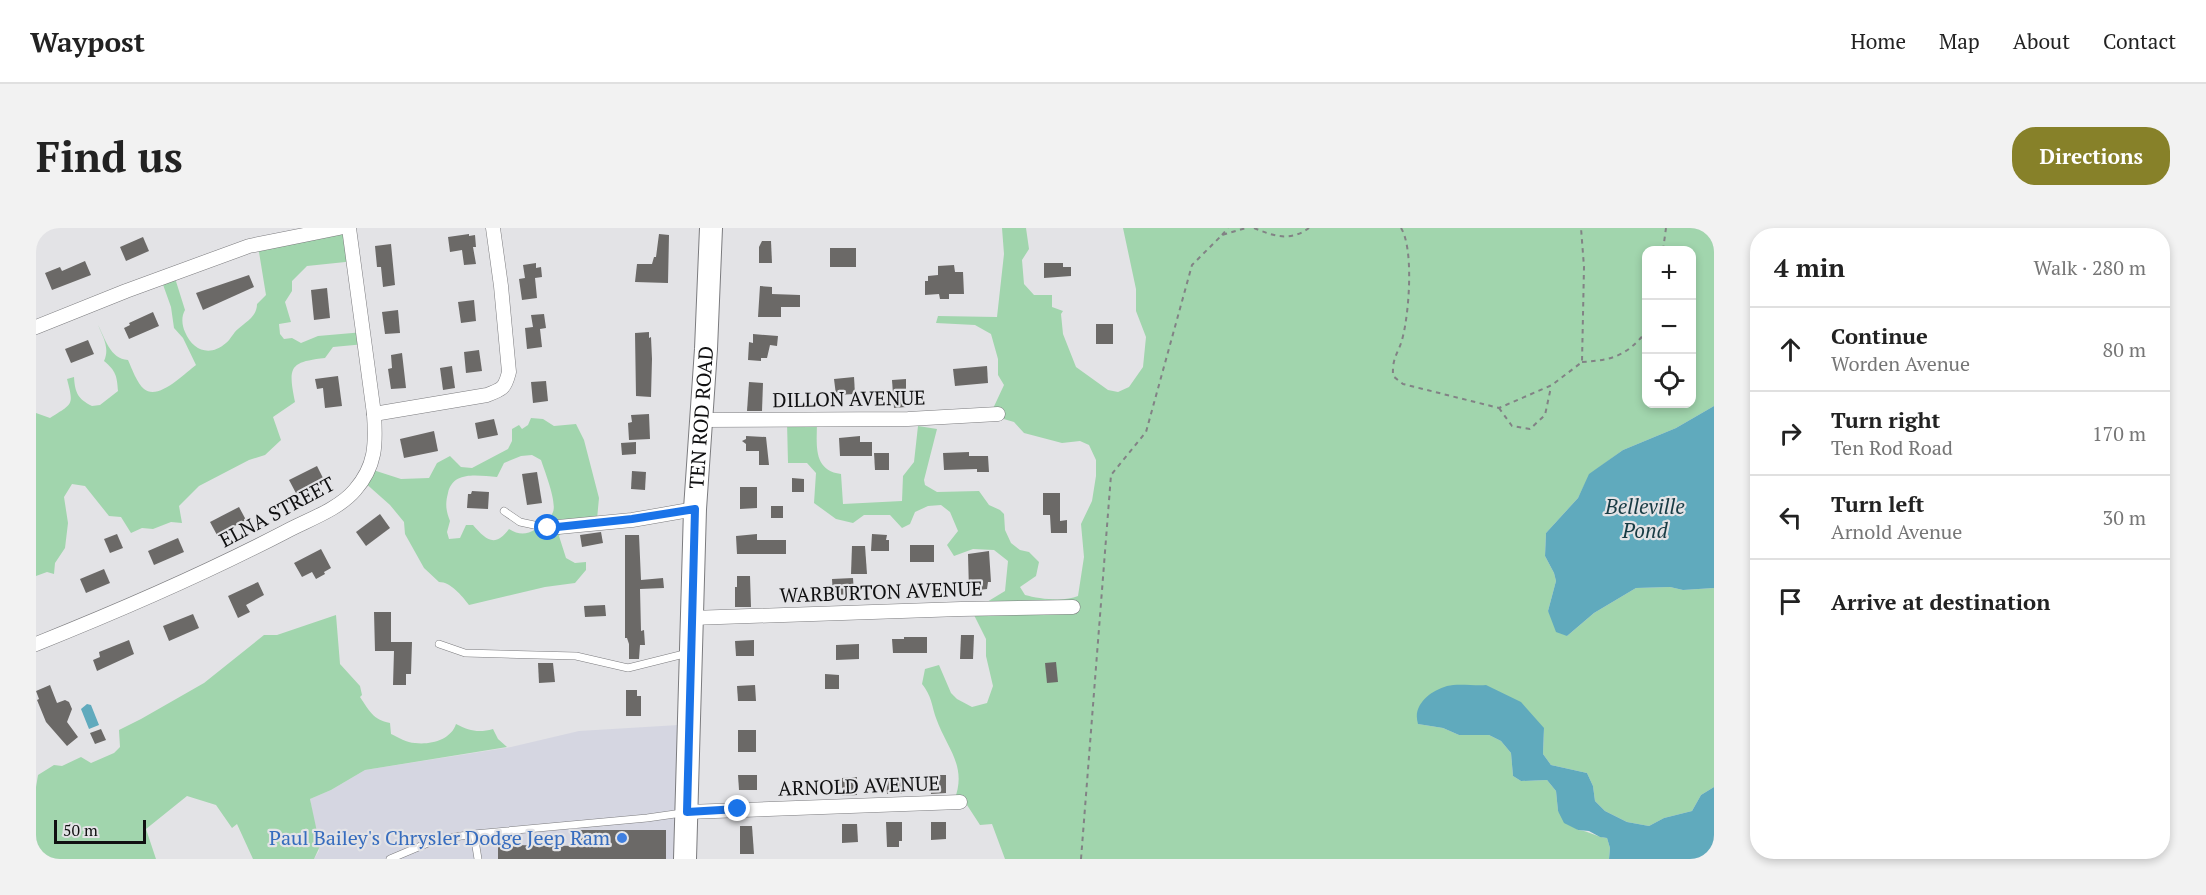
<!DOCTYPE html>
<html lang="en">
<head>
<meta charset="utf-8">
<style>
	body { margin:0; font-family:"PT Serif",serif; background:#f2f2f2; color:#222 }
	.controls { position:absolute; right:18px; top:18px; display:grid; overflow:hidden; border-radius:12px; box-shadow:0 3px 9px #0003 }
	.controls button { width:54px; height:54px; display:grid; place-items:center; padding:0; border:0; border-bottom:2px solid #e0e0e0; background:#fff; color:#222; font:30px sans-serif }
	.scale { position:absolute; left:18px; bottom:15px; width:92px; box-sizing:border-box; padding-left:6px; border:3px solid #101011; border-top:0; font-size:16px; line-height:21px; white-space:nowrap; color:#101011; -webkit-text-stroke:4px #e3e3e6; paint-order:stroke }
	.stop { position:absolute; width:18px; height:18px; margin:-14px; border:4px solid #1a73e8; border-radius:50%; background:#fff }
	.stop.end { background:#1a73e8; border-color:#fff; box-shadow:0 2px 6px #0008 }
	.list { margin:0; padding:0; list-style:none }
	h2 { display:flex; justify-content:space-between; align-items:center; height:78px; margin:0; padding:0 24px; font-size:26px }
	h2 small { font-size:20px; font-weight:400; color:#767676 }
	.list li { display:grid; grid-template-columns:39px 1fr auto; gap:18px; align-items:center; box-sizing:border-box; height:84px; padding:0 24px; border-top:2px solid #e0e0e0 }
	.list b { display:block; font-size:22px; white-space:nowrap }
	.list p { margin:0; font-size:20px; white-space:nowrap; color:#767676 }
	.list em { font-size:20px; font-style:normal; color:#767676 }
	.icon { flex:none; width:33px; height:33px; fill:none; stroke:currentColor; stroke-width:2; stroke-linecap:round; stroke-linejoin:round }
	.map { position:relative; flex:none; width:1678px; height:631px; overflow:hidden; border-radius:24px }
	header { display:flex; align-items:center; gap:36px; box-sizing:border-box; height:84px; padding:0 30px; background:#fff; border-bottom:2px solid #e0e0e0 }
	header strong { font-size:28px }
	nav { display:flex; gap:33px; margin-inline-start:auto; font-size:21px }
	.intro { display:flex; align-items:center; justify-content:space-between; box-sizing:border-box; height:144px; padding:0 36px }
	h1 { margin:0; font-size:42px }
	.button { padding:15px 27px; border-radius:24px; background:#878129; color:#fff; font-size:21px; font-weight:700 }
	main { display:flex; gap:36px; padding:0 36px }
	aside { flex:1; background:#fff; border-radius:24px; box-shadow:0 3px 9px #0003 }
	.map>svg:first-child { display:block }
	.built { fill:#d5d6e1 }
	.green { fill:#a1d5ad; fill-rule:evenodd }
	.water { fill:#60aabd }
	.building { fill:#6b6967 }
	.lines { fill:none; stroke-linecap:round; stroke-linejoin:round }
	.lane-casing { stroke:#7b7b7e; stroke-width:8 }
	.street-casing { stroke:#7b7b7e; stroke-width:15 }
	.primary-casing { stroke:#7b7b7e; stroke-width:24 }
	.path { stroke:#828285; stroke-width:2; stroke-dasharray:4.5 4.5; stroke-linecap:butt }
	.lane { stroke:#fff; stroke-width:7 }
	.street { stroke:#fff; stroke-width:14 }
	.primary { stroke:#fff; stroke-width:22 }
	.route { stroke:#1a73e8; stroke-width:8 }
	.shop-dot { fill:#3f7fe0; stroke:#e3e3e6; stroke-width:2 }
	.labels { text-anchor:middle; stroke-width:4.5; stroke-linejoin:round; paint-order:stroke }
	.street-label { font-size:20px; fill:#101011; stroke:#e3e3e6 }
	.shop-label { font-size:20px; fill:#366cbe; stroke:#e3e3e6; text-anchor:end }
	.water-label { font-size:21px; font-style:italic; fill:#173b44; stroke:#e3e3e6 }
</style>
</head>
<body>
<header>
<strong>Waypost</strong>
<nav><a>Home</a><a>Map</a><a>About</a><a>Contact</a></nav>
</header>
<div class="intro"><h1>Find us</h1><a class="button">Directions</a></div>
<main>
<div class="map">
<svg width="1678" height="631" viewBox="0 0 1678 631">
	<rect width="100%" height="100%" fill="#e3e3e6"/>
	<polygon class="built" points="659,496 659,631 278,631 283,623 274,571 295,562 329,542 475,519 543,503"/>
	<g class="green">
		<path d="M 319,0 L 319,33 L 271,38 L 256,53 L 256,63 L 249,74 L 255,94 L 243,96 L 244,106 L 248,111 L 256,110 L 265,115 L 282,108 L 328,104 L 329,116 L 297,119 L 289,130 C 253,134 252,139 259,174 L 237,189 L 245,212 L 229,227 L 213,232 L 163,258 L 143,278 L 146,295 L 135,294 L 117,301 L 106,300 L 95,305 L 85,289 L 73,288 L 49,258 L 36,256 L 28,269 L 32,295 L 29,320 L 19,335 L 18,346 L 11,344 L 0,348 L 0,185 L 14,190 C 37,175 38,178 31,151 L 38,149 C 39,165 42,171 56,178 L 64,177 L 82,163 C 81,148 80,143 68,133 C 74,120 67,109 62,97 C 69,110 74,131 92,132 C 96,141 101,155 108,161 C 122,173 148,146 160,137 L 147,110 L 138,100 L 135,79 L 125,51 L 138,47 L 149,82 C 145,89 146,97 149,104 C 157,123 174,129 190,115 C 195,111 197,105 202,101 C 211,93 221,88 221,76 L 230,67 L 222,18 Z"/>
		<path d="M 966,0 L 990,0 L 993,21 L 986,32 L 988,56 L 998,67 L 1016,67 L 1016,79 L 1027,83 L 1025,86 L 1027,106 L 1040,139 L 1072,162 L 1082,164 L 1093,159 L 1107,139 L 1110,109 L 1100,83 L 1100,61 L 1087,0 L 1678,0 L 1678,178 L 1640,200 L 1587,222 L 1554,246 L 1542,270 L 1510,305 L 1509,328 L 1518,345 L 1520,353 L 1512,383 L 1531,408 L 1558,385 L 1600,360 L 1634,359 L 1647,362 L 1678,360 L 1678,559 L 1665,567 L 1656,583 L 1628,590 L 1613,598 L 1591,594 L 1569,583 L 1559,573 L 1557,558 L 1551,545 L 1515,537 L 1507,526 L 1508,500 L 1382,496 L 1407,500 L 1423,507 L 1453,507 L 1465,513 L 1475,525 L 1477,548 L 1485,553 L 1511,552 L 1520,563 L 1522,583 L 1542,602 C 1553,603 1560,609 1571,610 L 1574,620 L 1573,631 L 969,631 L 956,596 L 944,597 L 931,577 L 918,573 C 932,538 911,521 900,490 C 895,475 896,469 886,456 L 889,441 L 903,437 L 915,465 L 921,471 L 936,479 L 951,475 L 957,458 L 950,428 L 950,411 L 936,383 L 969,363 L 972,333 L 958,322 L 937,321 L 918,328 L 911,317 L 922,303 L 914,284 L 905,277 L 892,278 L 879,284 L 874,296 L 866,300 L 854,287 L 828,287 L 817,295 L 800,291 L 778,275 L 780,245 L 771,235 L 752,235 L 751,194 L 781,192 C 781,216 776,242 805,246 L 807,276 L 866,273 L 867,248 L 878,234 L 882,198 L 901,201 L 888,252 L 889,257 L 901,264 L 943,263 L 953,277 L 964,282 L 968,286 L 969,302 L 975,315 L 984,322 L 993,324 L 1003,334 L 1000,348 L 984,359 L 989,367 C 1003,371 1029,374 1042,368 L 1048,329 L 1045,296 L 1056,273 L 1060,248 L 1060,232 L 1053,217 L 1044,213 L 1026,215 L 988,205 L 978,194 L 954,187 L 968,157 L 962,147 L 962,131 L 955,106 L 939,97 L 900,95 L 902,88 L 961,89 L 968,26 ZM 1610,22 L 1656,22 L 1656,176 L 1610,176 Z"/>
		<path d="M 495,190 L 507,191 L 518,198 L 540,196 L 548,212 L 563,270 L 561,291 L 529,298 L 523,308 L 530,330 L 539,335 L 550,334 L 550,342 L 539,355 L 509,359 L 433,377 C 426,368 415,354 403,354 L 388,340 L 369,306 L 368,294 L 354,277 L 327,253 L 334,241 L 365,251 L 393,250 L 401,235 L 414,228 L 425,239 L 436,240 L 472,221 L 476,213 L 476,201 L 483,197 L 486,201 L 492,197 ZM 496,227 L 505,232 C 509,244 521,274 517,284 C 514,292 506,296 500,301 C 490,307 483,307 473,301 C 459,320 450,312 437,297 L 430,297 L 424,310 L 413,311 L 411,304 L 414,293 C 410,283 409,276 412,265 C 417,242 443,248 461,249 L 468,235 L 485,228 Z"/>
		<path d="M 300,387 L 304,436 L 324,458 L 326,467 L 324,469 C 333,482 337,492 354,495 L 355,506 C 362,509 371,515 379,515 C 394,517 415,512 420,496 C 433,503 443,505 457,501 L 462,511 L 471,519 L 329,542 L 295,562 L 274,571 L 284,618 L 278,631 L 217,631 L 201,596 L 196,600 L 180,577 L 151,568 L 110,601 L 120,631 L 0,631 L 0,559 L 2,547 L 18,537 L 26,538 L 45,529 L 55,535 L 78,525 L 84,519 L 83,502 L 105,491 L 168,455 L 228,407 L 241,407 Z"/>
	</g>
	<g class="water">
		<polygon points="1678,178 1678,360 1647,362 1634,359 1600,360 1558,385 1531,408 1520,404 1512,383 1520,353 1518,345 1509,328 1510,305 1542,270 1553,246 1560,241 1587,222 1640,200"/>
		<path d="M 1450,457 L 1485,474 L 1508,500 L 1507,526 L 1515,537 L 1551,545 L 1557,558 L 1559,573 L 1569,583 L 1591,594 L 1613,598 L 1628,590 L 1656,583 L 1665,567 L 1678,559 L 1678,631 L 1573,631 L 1574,620 L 1571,610 L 1564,609 L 1553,603 L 1542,602 L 1528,595 L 1522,583 L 1520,563 L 1511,552 L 1485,553 L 1477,548 L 1475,525 L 1465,513 L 1453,507 L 1423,507 L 1407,500 L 1382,496 C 1376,477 1394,463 1411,458 C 1422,455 1438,458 1450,457 Z"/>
		<polygon points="51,476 55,477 63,497 53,501 45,481"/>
	</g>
	<g class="building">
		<polygon points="433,6 433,8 439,7 440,19 437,19 440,36 428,37 426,22 414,24 412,9"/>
		<polygon points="623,6 633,7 632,55 599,54 601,36 616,36 618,29 620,29"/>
		<polygon points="107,9 113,23 90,33 84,19"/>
		<polygon points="726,13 735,13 736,35 723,35 723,19"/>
		<polygon points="355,16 359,57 347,59 345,39 341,39 339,18"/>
		<rect x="794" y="20" width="26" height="19"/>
		<polygon points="49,33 55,47 16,62 9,45 24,39 26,43"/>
		<polygon points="500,35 500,40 505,39 506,49 499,50 501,70 486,72 483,51 489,50 487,37"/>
		<polygon points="1008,35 1027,35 1027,39 1035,39 1035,48 1008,50"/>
		<polygon points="918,37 919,44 927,44 928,66 913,66 913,71 904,71 903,66 889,67 889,53 892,53 892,48 902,47 902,38"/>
		<polygon points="213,47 218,59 167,82 160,65"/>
		<polygon points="724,58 736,59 736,66 764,67 764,79 745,79 745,89 722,89"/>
		<polygon points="291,60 294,90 278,92 275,62"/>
		<polygon points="438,72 440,93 425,95 422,74"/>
		<polygon points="362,82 364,105 349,106 346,84"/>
		<polygon points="117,84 123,98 93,111 88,100 94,97 93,95"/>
		<polygon points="508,86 510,100 504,101 506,119 491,121 489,100 497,99 495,87"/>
		<rect x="1060" y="96" width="17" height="20"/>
		<polygon points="613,104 613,110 615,109 616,131 615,169 600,168 599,105"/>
		<polygon points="717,106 742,108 741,118 734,117 731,130 725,130 725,133 712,132 713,114 717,115"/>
		<polygon points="52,112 58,126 35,135 29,121"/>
		<polygon points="443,122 446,143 430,145 428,124"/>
		<polygon points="366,125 370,160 355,161 352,141 356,140 355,127"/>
		<polygon points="416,138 419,160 407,162 404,140"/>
		<polygon points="951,138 952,155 919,158 917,141"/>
		<polygon points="302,148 306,178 289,180 287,160 281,161 279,151"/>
		<polygon points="818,149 819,166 800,167 798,151"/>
		<polygon points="870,151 870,179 858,180 856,152"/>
		<polygon points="510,153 512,173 497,175 495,154"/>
		<polygon points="713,154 727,155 726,183 711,183"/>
		<polygon points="613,186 614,211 593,212 592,195 596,194 595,187"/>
		<polygon points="458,191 462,207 442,211 439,195"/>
		<polygon points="398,203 402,223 368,230 364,211"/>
		<polygon points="710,208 730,209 733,237 723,237 723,223 710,223 710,216 706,213 710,211"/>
		<polygon points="824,208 824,214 836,214 836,228 804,228 803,210"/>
		<polygon points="600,214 600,226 586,227 585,215"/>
		<polygon points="933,224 933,228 952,228 953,244 941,244 941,241 908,242 907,225"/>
		<polygon points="838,225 853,225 853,242 839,242"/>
		<polygon points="281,238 288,252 261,267 253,252"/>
		<polygon points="596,243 610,244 609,262 595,261"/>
		<polygon points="501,244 506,275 491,277 486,246"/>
		<polygon points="756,250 768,251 768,264 756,264"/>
		<polygon points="704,259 721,259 721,280 704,281"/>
		<polygon points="436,263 453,264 452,281 431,280 432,266 435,266"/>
		<polygon points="1007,265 1024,265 1024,293 1031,292 1031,305 1015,305 1014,287 1007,287"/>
		<rect x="735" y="278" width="12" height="12"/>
		<polygon points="203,279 210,292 181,307 174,294"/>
		<polygon points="344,286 354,300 330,318 320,304"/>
		<polygon points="565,304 567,315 546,319 544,307"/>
		<polygon points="81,306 87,320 74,325 68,311"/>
		<polygon points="721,306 721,312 750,312 750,326 701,326 700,308"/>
		<polygon points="836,306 851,307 850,312 853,312 853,323 835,323"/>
		<polygon points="589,307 603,307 605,352 627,350 628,360 604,361 605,403 608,402 609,417 604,417 603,431 593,431 593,416 591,410 589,410"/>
		<polygon points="142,310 148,324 118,337 112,323"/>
		<rect x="874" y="317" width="24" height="17"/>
		<polygon points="816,318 829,318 831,346 815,346"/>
		<polygon points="285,321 295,340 288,344 289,346 280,351 276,344 266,349 258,335"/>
		<polygon points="953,323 955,354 952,354 951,361 933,363 932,326"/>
		<polygon points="68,341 74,355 50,365 44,351"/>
		<polygon points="701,348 714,348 715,379 699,379 699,359 701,359"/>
		<polygon points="817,350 818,366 797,367 796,351"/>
		<polygon points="222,354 228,367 210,377 214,384 202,390 192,368"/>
		<polygon points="569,377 570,388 549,389 548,378"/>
		<polygon points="338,384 355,384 355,414 376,414 375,446 370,446 370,457 357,457 358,423 339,423"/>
		<polygon points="157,386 163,400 133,413 127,398"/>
		<polygon points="925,407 938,407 937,431 924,431"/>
		<polygon points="868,409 891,409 891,425 857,425 856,411 868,411"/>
		<polygon points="93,412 98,426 61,443 57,432 64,429 63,424"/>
		<polygon points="718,412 718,428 700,428 699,413"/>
		<polygon points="823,416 823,431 800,432 800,417"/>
		<polygon points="1020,434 1022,454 1011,455 1009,435"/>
		<polygon points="502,435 517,435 519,454 503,455"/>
		<polygon points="789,446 803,447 803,461 789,461"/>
		<polygon points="14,457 21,475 29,472 33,474 36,481 31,494 42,509 31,518 10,494 1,472 3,471 0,463"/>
		<polygon points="719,457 720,473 702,473 701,458"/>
		<polygon points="590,462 601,462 601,468 605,468 605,488 590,488"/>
		<polygon points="65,501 70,512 59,516 54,505"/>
		<rect x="702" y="502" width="18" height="22"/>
		<polygon points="702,547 721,547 721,562 703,562"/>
		<polygon points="894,547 910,547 910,565 895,566"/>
		<polygon points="850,548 865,548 866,566 851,566"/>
		<polygon points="821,549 821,567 806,568 806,550"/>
		<polygon points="850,594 866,594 866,613 863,613 863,619 851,619"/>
		<polygon points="895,594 910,594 910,611 895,612"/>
		<polygon points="806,596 821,596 822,614 806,615"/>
		<polygon points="704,598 716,598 718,626 704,626"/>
		<polygon points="543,602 630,602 630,631 462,631 462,617 543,618"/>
	</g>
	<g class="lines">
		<g class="lane-casing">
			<g id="lane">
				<polyline points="468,283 484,294 512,300"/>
				<polyline points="403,416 429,425 540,428 592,440 652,425"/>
				<polyline points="438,606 442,631"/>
				<polyline points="354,631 399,612 438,606 611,590 646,585"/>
			</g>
		</g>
		<g class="street-casing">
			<g id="street">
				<polyline points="0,99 90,63 213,18 303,0"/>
				<path d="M 338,186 L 451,167 C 467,161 469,160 473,144 L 465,58 L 457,0"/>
				<polyline points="665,192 872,191 962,186"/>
				<polyline points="512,300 596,292 659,281"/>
				<polyline points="655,390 925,381 1037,379"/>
				<path d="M 0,416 C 85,382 168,346 249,304 C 271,292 302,282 319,262 C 340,238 340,216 338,186 L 313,0"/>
				<polyline points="651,584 924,574"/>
			</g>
		</g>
		<g class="primary-casing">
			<g id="primary">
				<path id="s1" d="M 649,631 L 659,281 L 670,121 L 675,0"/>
			</g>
		</g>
		<g class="path">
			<path d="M 1218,0 C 1237,8 1254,14 1273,0"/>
			<path d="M 1365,0 C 1378,21 1373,84 1367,108 C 1363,126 1356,127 1357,148 L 1367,156 L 1463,180 L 1516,157 L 1546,134 L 1548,39 L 1545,0"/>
			<polyline points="1186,7 1192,0"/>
			<polyline points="1627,22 1630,0"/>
			<path d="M 1546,134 C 1577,132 1590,128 1610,104"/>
			<polyline points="1463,180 1476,198 1494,201 1509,187 1515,159"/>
			<polyline points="1045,631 1075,247 1110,204 1156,37 1186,7 1210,0"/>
		</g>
		<use href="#lane" class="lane"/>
		<use href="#street" class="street"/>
		<use href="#primary" class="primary"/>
	</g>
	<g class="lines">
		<polyline class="route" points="512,300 596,291 659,281 651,584 702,581"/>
	</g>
	<circle class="shop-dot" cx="586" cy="610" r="6"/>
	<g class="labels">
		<g class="street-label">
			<text transform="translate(813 171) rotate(-1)" y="7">DILLON AVENUE</text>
			<text dy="7" stroke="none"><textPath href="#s1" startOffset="442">TEN ROD ROAD</textPath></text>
			<text transform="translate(241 284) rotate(-28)" y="7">ELNA STREET</text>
			<text transform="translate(845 364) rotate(-2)" y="7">WARBURTON AVENUE</text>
			<text transform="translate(823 558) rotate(-2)" y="7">ARNOLD AVENUE</text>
		</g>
		<g class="shop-label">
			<text x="574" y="617">Paul Bailey's Chrysler Dodge Jeep Ram</text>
		</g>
		<g class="water-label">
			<text x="1609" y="286">Belleville<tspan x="1609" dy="24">Pond</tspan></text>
		</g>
	</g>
</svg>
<div class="controls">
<button>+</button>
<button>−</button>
<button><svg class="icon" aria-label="locate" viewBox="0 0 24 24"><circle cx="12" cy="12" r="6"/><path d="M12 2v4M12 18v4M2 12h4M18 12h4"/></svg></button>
</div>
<div class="scale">50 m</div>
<div class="stop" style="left:512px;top:300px"></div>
<div class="stop end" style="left:702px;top:581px"></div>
</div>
<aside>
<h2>4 min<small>Walk · 280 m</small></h2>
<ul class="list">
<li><svg class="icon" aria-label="ahead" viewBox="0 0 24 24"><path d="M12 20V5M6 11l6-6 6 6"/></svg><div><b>Continue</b><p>Worden Avenue</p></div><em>80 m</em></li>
<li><svg class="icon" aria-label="right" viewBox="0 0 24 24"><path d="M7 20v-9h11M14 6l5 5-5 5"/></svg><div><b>Turn right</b><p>Ten Rod Road</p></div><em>170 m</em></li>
<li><svg class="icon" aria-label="left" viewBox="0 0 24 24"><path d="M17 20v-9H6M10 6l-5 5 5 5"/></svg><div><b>Turn left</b><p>Arnold Avenue</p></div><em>30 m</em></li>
<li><svg class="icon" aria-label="arrive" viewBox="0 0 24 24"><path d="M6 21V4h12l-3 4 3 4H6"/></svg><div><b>Arrive at destination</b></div></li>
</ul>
</aside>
</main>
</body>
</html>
